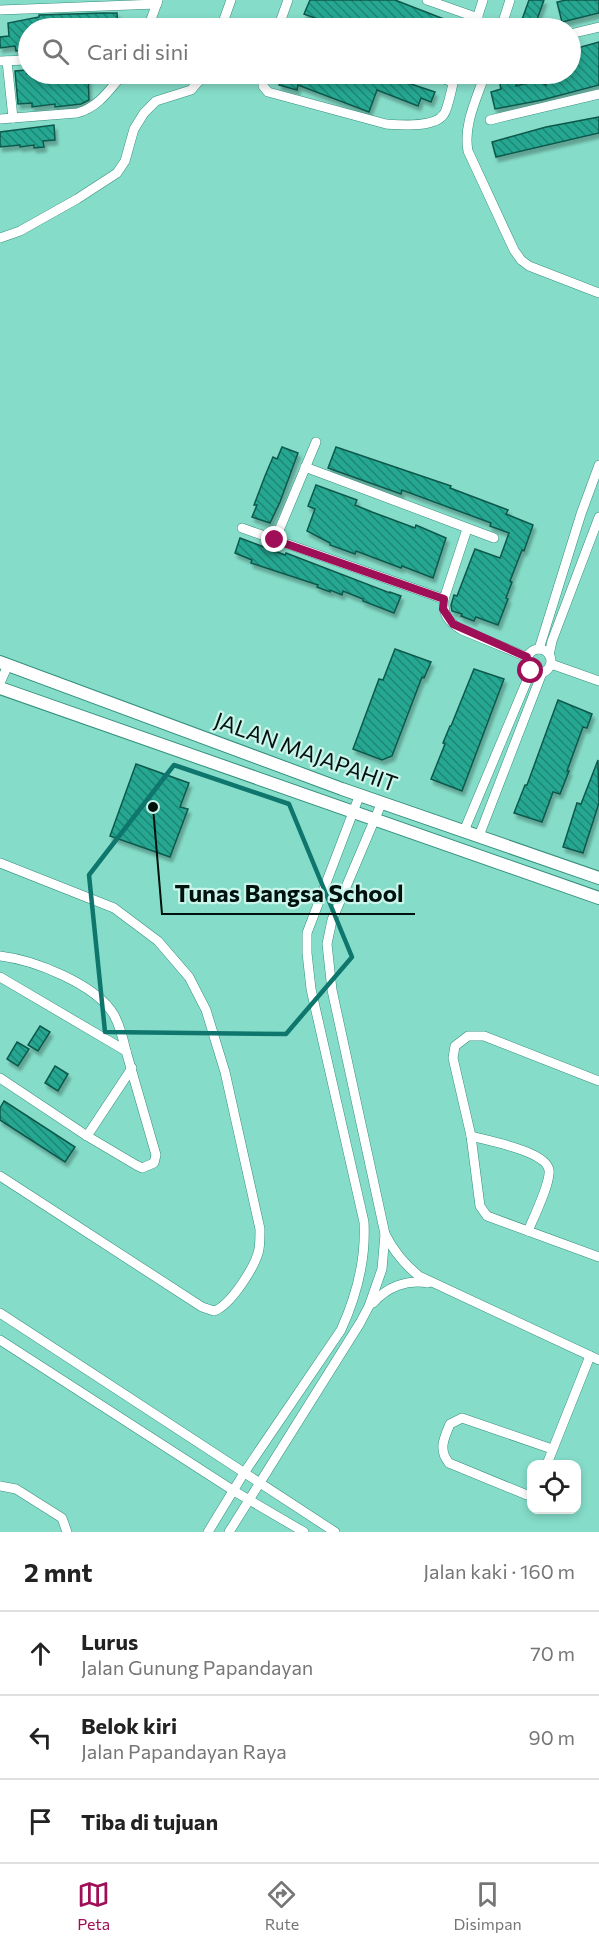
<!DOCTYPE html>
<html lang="id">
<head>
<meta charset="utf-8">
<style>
	body { margin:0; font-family:Commissioner,sans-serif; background:#f2f2f2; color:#222 }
	.controls { position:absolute; right:18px; bottom:18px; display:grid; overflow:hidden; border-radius:12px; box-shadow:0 3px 9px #0003 }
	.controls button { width:54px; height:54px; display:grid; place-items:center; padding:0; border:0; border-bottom:2px solid #e0e0e0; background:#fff; color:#222; font:30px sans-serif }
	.stop { position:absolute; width:18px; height:18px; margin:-14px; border:4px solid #9f0f58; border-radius:50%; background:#fff }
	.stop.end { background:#9f0f58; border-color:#fff; box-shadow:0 2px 6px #0008 }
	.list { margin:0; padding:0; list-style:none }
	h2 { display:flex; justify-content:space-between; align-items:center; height:78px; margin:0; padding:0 24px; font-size:26px }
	h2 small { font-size:20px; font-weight:400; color:#767676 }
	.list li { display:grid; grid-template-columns:39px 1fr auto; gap:18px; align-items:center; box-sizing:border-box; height:84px; padding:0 24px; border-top:2px solid #e0e0e0 }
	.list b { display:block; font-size:22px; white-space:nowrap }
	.list p { margin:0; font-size:20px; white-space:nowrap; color:#767676 }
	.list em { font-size:20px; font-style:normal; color:#767676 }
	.icon { flex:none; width:33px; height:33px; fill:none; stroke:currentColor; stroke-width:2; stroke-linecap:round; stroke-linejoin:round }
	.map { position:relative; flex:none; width:599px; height:1532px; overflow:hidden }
	.search { position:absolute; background:#fff; box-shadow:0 3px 9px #0003; left:18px; right:18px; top:18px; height:66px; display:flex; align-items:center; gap:15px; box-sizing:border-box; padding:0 21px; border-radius:33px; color:#767676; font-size:22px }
	.sheet { height:330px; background:#fff }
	nav { display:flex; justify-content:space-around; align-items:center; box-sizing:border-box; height:84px; border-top:2px solid #e0e0e0; background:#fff; font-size:16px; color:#767676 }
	nav a { display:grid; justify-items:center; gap:3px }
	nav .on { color:#9f0f58 }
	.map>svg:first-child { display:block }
	.building { fill:url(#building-back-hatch); stroke:#0d594c; stroke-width:1.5; filter:url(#shadow) }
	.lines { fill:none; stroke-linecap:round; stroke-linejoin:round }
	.minor-casing { stroke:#348f7d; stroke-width:10 }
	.tertiary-casing { stroke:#348f7d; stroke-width:14 }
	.minor { stroke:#fff; stroke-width:9 }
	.tertiary { stroke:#fff; stroke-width:12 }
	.route { stroke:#9f0f58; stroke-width:8 }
	.marked { fill:none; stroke:#0f766e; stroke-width:4.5; stroke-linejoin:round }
	.labels { text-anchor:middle; stroke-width:4.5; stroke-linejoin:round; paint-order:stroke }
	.street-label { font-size:22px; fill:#00120d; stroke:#cbf5ea }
	.leader { fill:none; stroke:#00120d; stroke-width:2 }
	.callout-dot { fill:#00120d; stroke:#cbf5ea; stroke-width:2 }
	.callout-label { font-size:24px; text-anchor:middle; font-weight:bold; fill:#00120d; stroke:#cbf5ea; stroke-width:4.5; stroke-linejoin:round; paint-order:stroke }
</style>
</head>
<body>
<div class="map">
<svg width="599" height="1532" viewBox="0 0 599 1532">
	<defs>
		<pattern id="building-back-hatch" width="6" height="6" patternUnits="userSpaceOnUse" patternTransform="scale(1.5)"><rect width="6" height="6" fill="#27a791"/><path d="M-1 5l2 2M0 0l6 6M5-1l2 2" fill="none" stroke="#1f8775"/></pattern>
		<filter id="shadow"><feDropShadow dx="2.5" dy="4.5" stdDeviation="1.5" flood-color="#0004"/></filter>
	</defs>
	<rect width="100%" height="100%" fill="#85ddc9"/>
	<g class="building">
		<polygon points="310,0 395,0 449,21 446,28 342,28 304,14"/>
		<polygon points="529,0 544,0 534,28 519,28"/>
		<polygon points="566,0 599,0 599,13 562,22 557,2"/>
		<polygon points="104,13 117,13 118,28 28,28 28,34 27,34 28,49 16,51 15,46 0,48 0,37 9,36 8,23 39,17 39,15"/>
		<polygon points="599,42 599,85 542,100 495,109 491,92 501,89 500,85 505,74 521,74 516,86 536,81 546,85 543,74 570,74 570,50"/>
		<polygon points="27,70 27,74 88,74 89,100 81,104 55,107 55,104 32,107 32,103 18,104 15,71"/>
		<polygon points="283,74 381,74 435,92 431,102 421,98 418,106 377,90 369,112 298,85 297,90 279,85"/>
		<polygon points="599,117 599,133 496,157 492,142 546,127"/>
		<polygon points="54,125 55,140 43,141 44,147 34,148 34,145 20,147 20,145 0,147 0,132"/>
		<polygon points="282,447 298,453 280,502 270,523 252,517 257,505 254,505 265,476 273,457 277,459"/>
		<polygon points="336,447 451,486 450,488 508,510 506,514 533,525 524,551 522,550 510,581 512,582 506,598 508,599 498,625 476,617 474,621 461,616 462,614 452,611 451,605 454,595 457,596 475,549 500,558 509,533 490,526 491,523 402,490 401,494 328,468"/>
		<polygon points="316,485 357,500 355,505 372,512 415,528 416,525 446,538 433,578 402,566 401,568 356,551 355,554 330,545 330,543 307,531 315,509 308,506"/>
		<polygon points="240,538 285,555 286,553 390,593 390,592 401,596 394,613 363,601 363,599 343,591 342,595 330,590 330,592 317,587 318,585 251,563 252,560 235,553"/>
		<polygon points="395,649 431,662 424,678 422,677 392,756 382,760 353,749 379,679 383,680"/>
		<polygon points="474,669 504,679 462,791 431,779 445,744 443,743 450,726 451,726"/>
		<polygon points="558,700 592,714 587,728 583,727 567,771 569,771 560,794 553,792 542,822 514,813 525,785 527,785"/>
		<polygon points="598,760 599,803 583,853 563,847 577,803 581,804"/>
		<polygon points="136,764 189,783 180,807 188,809 170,857 110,836"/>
		<polygon points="40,1026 50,1032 38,1051 28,1045"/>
		<polygon points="17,1042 29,1049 18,1066 7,1059"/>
		<polygon points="55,1066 68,1074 58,1091 45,1083"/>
		<polygon points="4,1101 75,1147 65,1162 0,1120 0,1108"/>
	</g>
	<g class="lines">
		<g class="minor-casing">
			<g id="minor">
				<polyline points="427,0 478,18"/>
				<polyline points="0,10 157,4"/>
				<polyline points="280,22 299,28"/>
				<polyline points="148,28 158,0"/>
				<polyline points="221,28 231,0"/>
				<polyline points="278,28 288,0"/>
				<polyline points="474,28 483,0"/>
				<polyline points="501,28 510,0"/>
				<polyline points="570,34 599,27"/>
				<polyline points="0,61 28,60"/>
				<polyline points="7,61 13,118"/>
				<path d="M 263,74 L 263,86 L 268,92 L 386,124 C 401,125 435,128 444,114 C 449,107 452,83 456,74"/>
				<polyline points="429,74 453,82"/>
				<path d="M 485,74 C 477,98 463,125 468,151 L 514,250 L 521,260 L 529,266 L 599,293"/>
				<path d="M 0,119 L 77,113 C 99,107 109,90 123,74"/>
				<polyline points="490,120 599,94"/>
				<polyline points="0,238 20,231 77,199 117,173 125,161 134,129 144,113 156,101 191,90 205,74"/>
				<polyline points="305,467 494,538"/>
				<polyline points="242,528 444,599"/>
				<path d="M 467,529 L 444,599 C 443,615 448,622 462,630 L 527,657"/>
				<polyline points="275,540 316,442"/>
				<circle cx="539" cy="661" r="12"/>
				<polyline points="539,649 581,514 599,465"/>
				<polyline points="549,655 552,641 599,517"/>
				<polyline points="551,664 599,681"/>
				<polyline points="0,683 8,665"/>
				<polyline points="464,831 531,671"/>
				<polyline points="479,836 542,673"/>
				<path d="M 0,863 L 114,908 L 158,941 L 189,977 L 206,1010 L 225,1072 L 260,1229 C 260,1236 260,1243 259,1249 C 256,1266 230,1306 214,1311 L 202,1307 L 0,1176"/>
				<path d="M 0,956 C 34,960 96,984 114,1015 C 120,1026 123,1038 126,1051"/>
				<polyline points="0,977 126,1051 156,1155 154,1163 142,1168 136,1165 87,1136 0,1078"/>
				<polyline points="599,1081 484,1036 468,1036 455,1046 453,1058 471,1136 480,1206 487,1216 599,1257"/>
				<polyline points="87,1136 132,1068"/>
				<path d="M 471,1136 C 488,1141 546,1151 549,1170 C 551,1182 533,1219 528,1231"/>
				<path d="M 385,1234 C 394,1252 404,1264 419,1276 L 599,1360"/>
				<path d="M 373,1303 C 387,1287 407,1279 428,1283"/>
				<polyline points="0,1313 335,1532"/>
				<polyline points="0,1340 234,1491 304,1532"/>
				<polyline points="547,1464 590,1356"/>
				<polyline points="0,1486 16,1489 62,1518 67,1532"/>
				<path d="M 532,1493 L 527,1495 L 449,1463 C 438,1450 444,1438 450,1424 L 462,1418 L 552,1449"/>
				<path d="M 208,1532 L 244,1473 L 341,1330 C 356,1297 366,1258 364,1222 L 311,989 L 307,953 L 307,933 L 360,794"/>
				<polyline points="229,1532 360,1323 369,1306 382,1269 385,1234 332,990 327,944 332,920 382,802"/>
			</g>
		</g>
		<g class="tertiary-casing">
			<g id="tertiary">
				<polyline points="0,662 342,789 599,878"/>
				<polyline points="0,688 599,898"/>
			</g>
		</g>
		<use href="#minor" class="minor"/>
		<use href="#tertiary" class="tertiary"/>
	</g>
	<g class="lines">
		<polyline class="route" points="275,540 444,599 443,609 453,624 527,657 527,665 531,671"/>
	</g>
	<path class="marked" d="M 174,765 L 289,804 L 352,957 L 286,1034 L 105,1032 L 89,875 Z"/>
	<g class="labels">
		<g class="street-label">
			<text transform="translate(306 752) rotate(20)" y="8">JALAN MAJAPAHIT</text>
		</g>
	</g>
	<path class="leader" d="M153 807L162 914H415"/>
	<circle class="callout-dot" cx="153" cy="807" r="6"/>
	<g class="callout-label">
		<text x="289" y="902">Tunas Bangsa School</text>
	</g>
</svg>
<div class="controls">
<button><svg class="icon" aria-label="locate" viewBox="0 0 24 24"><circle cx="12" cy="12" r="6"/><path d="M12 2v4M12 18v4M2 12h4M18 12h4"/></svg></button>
</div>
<div class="stop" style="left:531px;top:671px"></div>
<div class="stop end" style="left:275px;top:540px"></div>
<div class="search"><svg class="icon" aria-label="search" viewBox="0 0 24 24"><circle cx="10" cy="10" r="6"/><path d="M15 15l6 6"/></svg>Cari di sini</div>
</div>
<section class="sheet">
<h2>2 mnt<small>Jalan kaki · 160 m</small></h2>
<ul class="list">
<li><svg class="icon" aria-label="ahead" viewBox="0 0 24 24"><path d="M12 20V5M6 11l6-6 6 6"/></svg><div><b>Lurus</b><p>Jalan Gunung Papandayan</p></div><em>70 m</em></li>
<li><svg class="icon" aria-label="left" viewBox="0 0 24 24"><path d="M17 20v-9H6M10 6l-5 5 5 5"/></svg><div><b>Belok kiri</b><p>Jalan Papandayan Raya</p></div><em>90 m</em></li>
<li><svg class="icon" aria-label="arrive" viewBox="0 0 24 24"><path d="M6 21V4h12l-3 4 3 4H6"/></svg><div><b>Tiba di tujuan</b></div></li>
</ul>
</section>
<nav>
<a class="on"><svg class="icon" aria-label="map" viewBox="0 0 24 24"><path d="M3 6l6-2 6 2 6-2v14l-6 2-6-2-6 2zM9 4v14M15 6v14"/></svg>Peta</a>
<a><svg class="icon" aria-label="directions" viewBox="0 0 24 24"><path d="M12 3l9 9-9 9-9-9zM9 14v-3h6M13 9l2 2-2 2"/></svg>Rute</a>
<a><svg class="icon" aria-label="saved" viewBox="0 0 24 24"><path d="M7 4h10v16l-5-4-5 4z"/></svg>Disimpan</a>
</nav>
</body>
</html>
